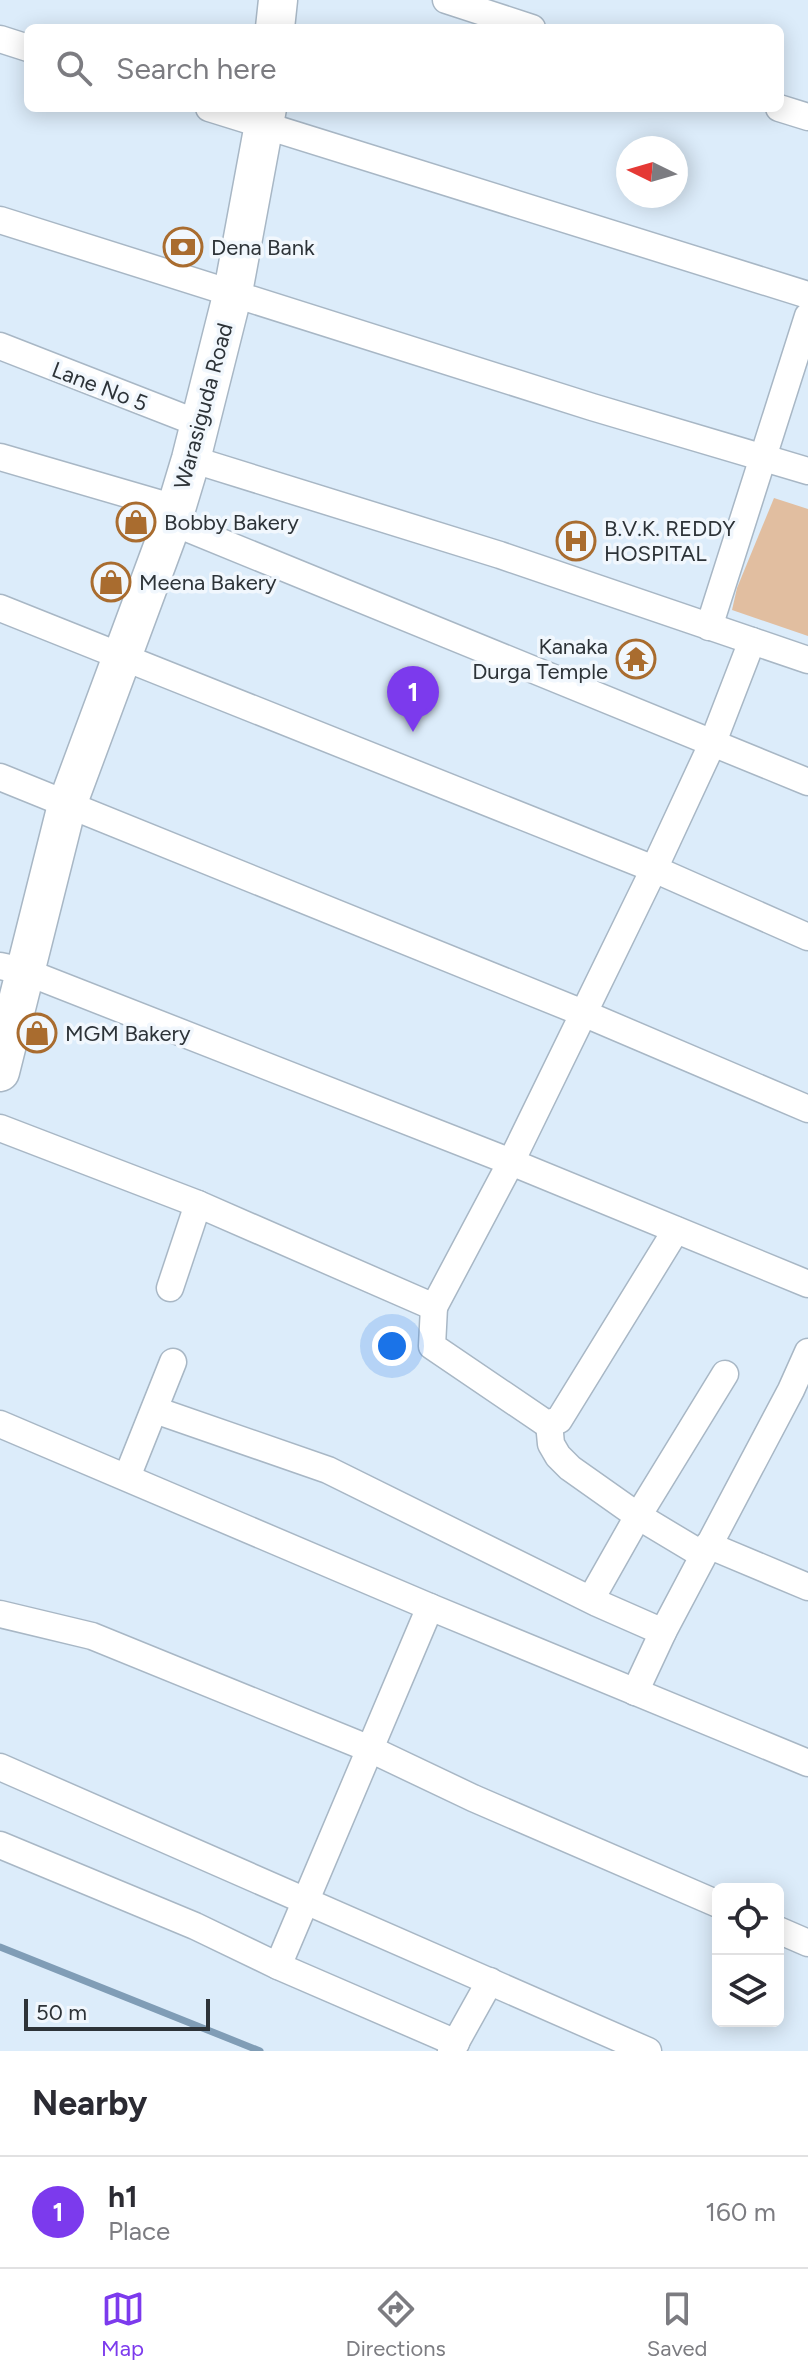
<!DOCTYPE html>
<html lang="en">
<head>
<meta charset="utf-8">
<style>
	body { margin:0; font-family:Figtree,sans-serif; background:#f2f2f3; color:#2b2b33 }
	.controls { position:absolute; right:24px; bottom:24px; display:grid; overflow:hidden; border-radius:12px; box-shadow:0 4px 20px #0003 }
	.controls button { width:72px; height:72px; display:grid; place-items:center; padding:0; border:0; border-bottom:2px solid #e1e1e2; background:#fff; color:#2b2b33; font:40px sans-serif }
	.compass { position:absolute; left:616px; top:136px; width:72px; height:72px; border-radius:50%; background:#fff; box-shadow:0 4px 20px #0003; rotate:275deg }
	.scale { position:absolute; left:24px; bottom:20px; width:186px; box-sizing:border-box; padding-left:8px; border:4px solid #2d3338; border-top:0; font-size:22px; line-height:28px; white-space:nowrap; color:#2d3338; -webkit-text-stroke:6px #f1f7fd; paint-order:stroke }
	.you { position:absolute; left:392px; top:1346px; width:28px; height:28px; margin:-20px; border:6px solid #fff; border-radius:50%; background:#1a73e8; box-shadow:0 0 0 12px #1a73e833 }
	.badge { display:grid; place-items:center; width:52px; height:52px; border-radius:50%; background:#7c3aed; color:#fff; font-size:26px; font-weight:700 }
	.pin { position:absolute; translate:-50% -66px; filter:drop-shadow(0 2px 4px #0008) }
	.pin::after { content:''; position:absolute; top:42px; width:28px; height:24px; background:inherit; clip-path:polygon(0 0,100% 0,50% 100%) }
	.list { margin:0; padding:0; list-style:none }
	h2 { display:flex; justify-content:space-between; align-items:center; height:104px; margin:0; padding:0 32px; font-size:34px }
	h2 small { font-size:26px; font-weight:400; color:#7c7c81 }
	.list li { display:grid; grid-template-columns:52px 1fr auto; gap:24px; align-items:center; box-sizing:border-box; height:112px; padding:0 32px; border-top:2px solid #e1e1e2 }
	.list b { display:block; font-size:30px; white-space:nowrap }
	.list p { margin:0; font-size:26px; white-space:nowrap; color:#7c7c81 }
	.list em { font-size:26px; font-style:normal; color:#7c7c81 }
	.icon { flex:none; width:44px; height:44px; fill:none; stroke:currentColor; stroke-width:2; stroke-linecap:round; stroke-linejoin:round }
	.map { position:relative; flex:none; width:808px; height:2051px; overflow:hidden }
	.search { position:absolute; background:#fff; box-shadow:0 4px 20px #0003; left:24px; right:24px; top:24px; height:88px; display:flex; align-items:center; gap:20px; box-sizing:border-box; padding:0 28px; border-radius:12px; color:#7c7c81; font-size:30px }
	.sheet { height:216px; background:#fff }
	nav { display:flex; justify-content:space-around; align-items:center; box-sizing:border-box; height:112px; border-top:2px solid #e1e1e2; background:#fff; font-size:22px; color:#7c7c81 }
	nav a { display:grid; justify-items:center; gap:4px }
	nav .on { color:#7c3aed }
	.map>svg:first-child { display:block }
	.green { fill:#e1bea0 }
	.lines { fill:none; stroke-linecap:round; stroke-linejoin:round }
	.stream { stroke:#809db6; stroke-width:7 }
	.street-casing { stroke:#a8b7c5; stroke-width:29 }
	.secondary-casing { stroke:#a8b7c5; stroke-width:41 }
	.street { stroke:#fff; stroke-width:26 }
	.secondary { stroke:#fff; stroke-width:38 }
	.labels { text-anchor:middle; stroke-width:7; stroke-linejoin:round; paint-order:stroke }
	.poi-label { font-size:22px; fill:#2d3338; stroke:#f1f7fd; text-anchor:start }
	.street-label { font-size:22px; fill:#2d3338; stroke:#f1f7fd }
</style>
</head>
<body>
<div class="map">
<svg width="808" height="2051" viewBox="0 0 808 2051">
	<rect width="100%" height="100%" fill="#dcecfa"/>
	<polygon class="green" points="774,498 808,509 808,636 732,610 737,588"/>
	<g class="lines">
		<polyline class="stream" points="0,1947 260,2051"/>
		<g class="street-casing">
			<g id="street">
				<polyline points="446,0 532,28"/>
				<polyline points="0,39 28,48"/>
				<polyline points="209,108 808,295"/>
				<polyline points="779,108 808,117"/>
				<polyline points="0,220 592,407 808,471"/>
				<polyline points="0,346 200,424"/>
				<polyline points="0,457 175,508"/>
				<polyline points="191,459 500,555 808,660"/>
				<polyline points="172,522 808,782"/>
				<polyline points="0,608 654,869 808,937"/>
				<polyline points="709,627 808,316"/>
				<polyline points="0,777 583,1013 808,1109"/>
				<polyline points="0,966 24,971 511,1162 808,1284"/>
				<polyline points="0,1128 198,1204 434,1307 511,1162 654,869 713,742 752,641"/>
				<polyline points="170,1288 198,1204"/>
				<polyline points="434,1307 432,1346 544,1422 549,1423 559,1420 676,1230"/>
				<polyline points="155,1410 328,1470 597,1603 663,1632"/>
				<polyline points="549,1423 551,1444 558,1456 570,1468 638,1516 703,1555"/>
				<polyline points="0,1424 430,1607 808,1763"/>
				<polyline points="127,1477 173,1362"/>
				<polyline points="708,1545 808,1587"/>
				<polyline points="591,1599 638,1516 725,1374"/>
				<polyline points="0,1614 92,1636 370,1749 473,1798 718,1904"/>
				<polyline points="635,1692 663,1632 791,1390 808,1352"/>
				<polyline points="0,1767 648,2051"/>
				<polyline points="0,1845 195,1926 278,1966 456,2043"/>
				<polyline points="778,1930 808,1943"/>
				<polyline points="278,1966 430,1607"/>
				<polyline points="451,2051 490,1981"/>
			</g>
		</g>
		<g class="secondary-casing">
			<g id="secondary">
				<polyline points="275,28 278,0"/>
				<polyline points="0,1072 67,805 172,522 191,459 233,292 267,108"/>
			</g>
		</g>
		<use href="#street" class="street"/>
		<use href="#secondary" class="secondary"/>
	</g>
	<defs>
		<g id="bank-ring" transform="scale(2)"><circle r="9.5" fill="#f1f7fd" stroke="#a96c2f" stroke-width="1.5"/><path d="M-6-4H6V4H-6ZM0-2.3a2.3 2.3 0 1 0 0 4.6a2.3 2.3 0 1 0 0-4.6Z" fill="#a96c2f"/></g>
		<g id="shop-ring" transform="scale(2)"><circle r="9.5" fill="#f1f7fd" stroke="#a96c2f" stroke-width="1.5"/><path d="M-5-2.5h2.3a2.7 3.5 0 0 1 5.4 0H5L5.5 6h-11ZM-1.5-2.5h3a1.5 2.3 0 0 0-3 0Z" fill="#a96c2f"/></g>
		<g id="hospital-ring" transform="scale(2)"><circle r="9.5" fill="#f1f7fd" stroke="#a96c2f" stroke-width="1.5"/><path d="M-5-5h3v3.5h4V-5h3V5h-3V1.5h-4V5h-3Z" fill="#a96c2f"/></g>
		<g id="temple-ring" transform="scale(2)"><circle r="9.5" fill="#f1f7fd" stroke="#a96c2f" stroke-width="1.5"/><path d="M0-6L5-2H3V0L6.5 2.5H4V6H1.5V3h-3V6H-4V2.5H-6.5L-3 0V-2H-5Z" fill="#a96c2f"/></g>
	</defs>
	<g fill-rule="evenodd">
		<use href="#bank-ring" x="183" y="247"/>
		<use href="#shop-ring" x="136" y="522"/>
		<use href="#hospital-ring" x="576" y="541"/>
		<use href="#shop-ring" x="111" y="582"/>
		<use href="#temple-ring" x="636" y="659"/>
		<use href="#shop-ring" x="37" y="1033"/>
	</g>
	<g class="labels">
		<g class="poi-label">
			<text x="211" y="255">Dena Bank</text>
			<text x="164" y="530">Bobby Bakery</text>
			<text x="604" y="536">B.V.K. REDDY<tspan x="604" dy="25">HOSPITAL</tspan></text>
			<text x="139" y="590">Meena Bakery</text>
			<text x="608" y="654" text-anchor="end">Kanaka<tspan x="608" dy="25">Durga Temple</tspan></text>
			<text x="65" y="1041">MGM Bakery</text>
		</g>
		<g class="street-label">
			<text transform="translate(100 386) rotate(21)" y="8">Lane No 5</text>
			<text transform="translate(203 406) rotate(-75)" y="8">Warasiguda Road</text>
		</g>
	</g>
</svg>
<div class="controls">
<button><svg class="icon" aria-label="locate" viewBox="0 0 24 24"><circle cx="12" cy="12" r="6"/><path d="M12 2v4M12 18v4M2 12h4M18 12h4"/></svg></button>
<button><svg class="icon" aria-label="layers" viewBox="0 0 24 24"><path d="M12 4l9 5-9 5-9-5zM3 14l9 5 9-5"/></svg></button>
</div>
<svg class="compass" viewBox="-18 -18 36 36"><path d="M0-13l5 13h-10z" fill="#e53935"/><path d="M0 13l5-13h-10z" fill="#7c7c81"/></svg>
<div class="scale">50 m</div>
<div class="you"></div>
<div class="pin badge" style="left:413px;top:732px">1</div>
<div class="search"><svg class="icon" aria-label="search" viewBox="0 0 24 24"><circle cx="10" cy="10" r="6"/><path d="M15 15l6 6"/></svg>Search here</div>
</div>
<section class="sheet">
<h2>Nearby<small></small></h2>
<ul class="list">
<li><span class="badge">1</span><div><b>h1</b><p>Place</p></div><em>160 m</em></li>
</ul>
</section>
<nav>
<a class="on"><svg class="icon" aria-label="map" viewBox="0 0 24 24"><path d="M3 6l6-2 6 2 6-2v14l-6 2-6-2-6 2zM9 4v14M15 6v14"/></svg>Map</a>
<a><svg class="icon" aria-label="directions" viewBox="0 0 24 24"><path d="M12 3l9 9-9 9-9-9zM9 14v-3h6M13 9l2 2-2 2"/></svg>Directions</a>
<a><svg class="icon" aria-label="saved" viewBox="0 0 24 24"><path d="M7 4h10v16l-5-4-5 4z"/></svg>Saved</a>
</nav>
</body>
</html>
